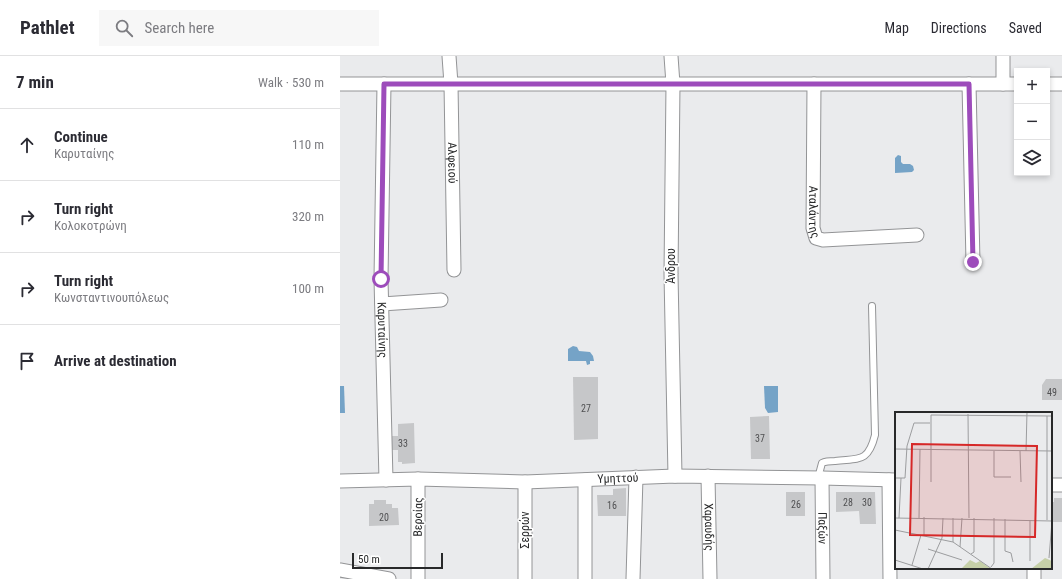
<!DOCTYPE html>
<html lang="en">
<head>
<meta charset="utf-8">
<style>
	body { margin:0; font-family:"Roboto Condensed",sans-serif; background:#f7f7f7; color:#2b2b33 }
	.controls { position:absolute; right:12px; top:12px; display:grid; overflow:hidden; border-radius:0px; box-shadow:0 2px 6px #0003 }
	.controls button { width:36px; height:36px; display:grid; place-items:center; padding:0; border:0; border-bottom:1px solid #e1e1e2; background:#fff; color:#2b2b33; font:20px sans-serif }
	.scale { position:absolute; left:12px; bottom:10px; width:91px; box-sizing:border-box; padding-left:4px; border:2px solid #28292a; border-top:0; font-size:11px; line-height:14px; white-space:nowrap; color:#28292a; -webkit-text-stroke:3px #fff; paint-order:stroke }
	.stop { position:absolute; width:12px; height:12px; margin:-9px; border:3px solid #9d4cbb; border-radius:50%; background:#fff }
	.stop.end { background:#9d4cbb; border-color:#fff; box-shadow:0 1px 4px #0008 }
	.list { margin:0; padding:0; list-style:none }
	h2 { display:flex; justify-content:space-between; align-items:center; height:52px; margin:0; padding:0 16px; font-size:17px }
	h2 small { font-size:13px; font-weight:400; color:#7c7c81 }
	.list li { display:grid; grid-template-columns:26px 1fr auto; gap:12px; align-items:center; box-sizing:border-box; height:72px; padding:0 16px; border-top:1px solid #e1e1e2 }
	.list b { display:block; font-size:15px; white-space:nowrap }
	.list p { margin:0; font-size:13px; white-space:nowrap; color:#7c7c81 }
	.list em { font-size:13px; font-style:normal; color:#7c7c81 }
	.icon { flex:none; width:22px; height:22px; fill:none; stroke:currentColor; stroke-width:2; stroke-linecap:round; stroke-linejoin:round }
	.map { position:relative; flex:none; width:722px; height:523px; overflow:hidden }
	header { display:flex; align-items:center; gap:24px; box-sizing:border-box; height:56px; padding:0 20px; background:#fff; border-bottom:1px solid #e1e1e2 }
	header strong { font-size:19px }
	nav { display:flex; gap:22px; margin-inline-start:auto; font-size:14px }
	.search { width:280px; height:36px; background:#f7f7f7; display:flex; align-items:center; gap:10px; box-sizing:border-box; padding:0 14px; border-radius:0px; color:#7c7c81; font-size:15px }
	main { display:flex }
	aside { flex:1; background:#fff }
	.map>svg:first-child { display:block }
	.water { fill:#75a3c7 }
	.building { fill:#c6c7c9 }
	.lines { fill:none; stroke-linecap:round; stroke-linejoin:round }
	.lane-casing { stroke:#939496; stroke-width:8 }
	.street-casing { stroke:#939496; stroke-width:15 }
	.lane { stroke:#fff; stroke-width:6 }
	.street { stroke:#fff; stroke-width:13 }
	.route { stroke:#9d4cbb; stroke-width:5 }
	.labels { text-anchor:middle; stroke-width:3; stroke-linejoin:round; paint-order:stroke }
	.number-label { font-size:10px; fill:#505052 }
	.street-label { font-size:12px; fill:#28292a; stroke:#fff }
	.inset-road { fill:none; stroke:#9c9d9f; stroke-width:1 }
	.view { fill:#d62828; fill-opacity:0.15; stroke:#d62828; stroke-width:2 }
	.inset-edge { fill:none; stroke:#28292a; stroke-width:2 }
</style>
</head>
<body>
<header>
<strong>Pathlet</strong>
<div class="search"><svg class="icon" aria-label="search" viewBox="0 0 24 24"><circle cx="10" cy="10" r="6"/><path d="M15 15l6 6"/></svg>Search here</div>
<nav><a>Map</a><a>Directions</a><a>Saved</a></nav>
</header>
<main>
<aside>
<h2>7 min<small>Walk · 530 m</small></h2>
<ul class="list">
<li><svg class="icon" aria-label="ahead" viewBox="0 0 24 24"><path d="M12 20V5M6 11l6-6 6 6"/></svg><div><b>Continue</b><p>Καρυταίνης</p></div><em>110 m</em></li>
<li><svg class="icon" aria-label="right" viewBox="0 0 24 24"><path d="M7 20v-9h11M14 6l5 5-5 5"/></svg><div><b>Turn right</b><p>Κολοκοτρώνη</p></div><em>320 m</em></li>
<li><svg class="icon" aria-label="right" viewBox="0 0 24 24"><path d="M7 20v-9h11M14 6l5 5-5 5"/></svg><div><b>Turn right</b><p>Κωνσταντινουπόλεως</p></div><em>100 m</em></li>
<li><svg class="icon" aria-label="arrive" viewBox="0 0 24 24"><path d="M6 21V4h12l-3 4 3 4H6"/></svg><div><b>Arrive at destination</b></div></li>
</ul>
</aside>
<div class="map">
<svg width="722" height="523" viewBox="0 0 722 523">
	<rect width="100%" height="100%" fill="#eaebed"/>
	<g class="water">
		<polygon points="558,99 561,100 561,106 563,108 570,108 573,110 574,114 572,116 555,117 555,102"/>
		<polygon points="233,290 237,291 239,295 250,296 253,300 254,305 250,305 250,308 247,309 246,305 228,305 228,293"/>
		<polygon points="0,330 4,330 5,357 0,357"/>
		<polygon points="424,330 438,330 438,356 428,357 425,352"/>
	</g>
	<g class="building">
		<polygon points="233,321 258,321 258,383 234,384"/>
		<polygon points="706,323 722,323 722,344 702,344 702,329"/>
		<polygon points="429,360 430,403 411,403 410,361"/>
		<polygon points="74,367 75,407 62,408 62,406 58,406 58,394 51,394 51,380 58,380 58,368"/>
		<polygon points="286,432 286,460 258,460 257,439 273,439 273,433"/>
		<rect x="446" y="436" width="19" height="24"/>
		<polygon points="496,436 535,436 536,468 520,468 519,455 496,456"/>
		<polygon points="714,442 722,442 722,466 711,466 711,446 714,446"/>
		<polygon points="34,444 46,444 46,448 52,448 52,452 58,452 59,469 29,470 29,448 34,448"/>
	</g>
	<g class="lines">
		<g class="lane-casing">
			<path id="lane" d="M 478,422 L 482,407 C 486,405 490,405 495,405 C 519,402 528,407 535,379 L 532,250"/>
		</g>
		<g class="street-casing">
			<g id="street">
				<path id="s1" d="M 109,0 L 111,28 L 114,214"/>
				<polyline points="331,0 333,28 331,218 335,420"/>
				<polyline points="663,0 663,28"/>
				<polyline points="0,28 677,28"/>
				<path id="s2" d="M 44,28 L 41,223 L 46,424"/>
				<path id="s3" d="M 474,28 L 473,172 L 476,182 L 483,184 L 577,179"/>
				<polyline points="629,28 633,206"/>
				<polyline points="707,28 722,28"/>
				<polyline points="42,248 101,244"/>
				<path id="s4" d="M 368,420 L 370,523"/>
				<path id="s5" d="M 482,422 L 483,523"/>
				<polyline points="245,424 245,523"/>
				<polyline points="549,424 550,523"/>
				<path id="s6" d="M 0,425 L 78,423 L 185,426 L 335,420 L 482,422 L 556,424"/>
				<polyline points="185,426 185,523"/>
				<polyline points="711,429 722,429"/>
				<polyline points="694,512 694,523"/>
				<polyline points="0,514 49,523"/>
				<polyline points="78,523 78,423"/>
				<polyline points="293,523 296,421"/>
			</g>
		</g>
		<use href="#lane" class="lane"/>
		<use href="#street" class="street"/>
	</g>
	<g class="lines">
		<polyline class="route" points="41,223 44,28 629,28 633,206"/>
	</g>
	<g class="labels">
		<g class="number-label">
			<text x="712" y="340">49</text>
			<text x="246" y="356">27</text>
			<text x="420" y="386">37</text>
			<text x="63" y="391">33</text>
			<text x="508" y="450">28</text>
			<text x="527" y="450">30</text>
			<text x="456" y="452">26</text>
			<text x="272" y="453">16</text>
			<text x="44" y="465">20</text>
		</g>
		<g class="street-label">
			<text dy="4" stroke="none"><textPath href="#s1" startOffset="107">Αλφειού</textPath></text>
			<text dy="4" stroke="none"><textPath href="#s3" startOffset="128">Αταλάντης</textPath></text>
			<text transform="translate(331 210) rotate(-90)" y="4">Άνδρου</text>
			<text dy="4" stroke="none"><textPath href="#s2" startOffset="246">Καρυταίνης</textPath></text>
			<text dy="4" stroke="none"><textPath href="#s6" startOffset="278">Υμηττού</textPath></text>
			<text transform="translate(78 461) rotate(-89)" y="4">Βεροίας</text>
			<text dy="4" stroke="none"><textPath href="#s4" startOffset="51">Χαραυδής</textPath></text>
			<text dy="4" stroke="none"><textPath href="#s5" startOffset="50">Παξών</textPath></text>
			<text transform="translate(185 474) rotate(-90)" y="4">Σερρών</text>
		</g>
	</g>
	<g transform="translate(555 356)">
		<rect width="157" height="157" fill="#eaebed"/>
		<path d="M 150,146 L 157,149 L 157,157 L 136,157 ZM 75,148 L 81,151 L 85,149 L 96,157 L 66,157 Z" fill="#c6d0a8"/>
		<path class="inset-road" d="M 73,2 L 74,106M 0,37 L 157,39M 99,39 L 99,65 L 116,65M 125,39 L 126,70M 131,39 L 132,0M 0,66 L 10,66 L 12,34 L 19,11 L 35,11M 36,70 L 36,3 L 157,4M 0,106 L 157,109M 4,106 L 6,66M 24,106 L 25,37M 110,107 L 110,139 L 116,141 L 118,150M 152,108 L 152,4M 0,118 L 58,130 L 97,157M 29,124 L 29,105M 58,130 L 58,106M 65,135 L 67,106M 33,137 L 67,148M 76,142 L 79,140 L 79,106M 154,146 L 157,109M 0,148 L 28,157M 135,149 L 135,108M 17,153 L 26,123M 96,155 L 99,151 L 99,106M 33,157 L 47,126 L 48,106"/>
		<path class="view" d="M 17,32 L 142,34 L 140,125 L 15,123 Z"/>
		<rect width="157" height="157" class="inset-edge"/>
	</g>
</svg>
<div class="controls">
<button>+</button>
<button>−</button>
<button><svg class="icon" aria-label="layers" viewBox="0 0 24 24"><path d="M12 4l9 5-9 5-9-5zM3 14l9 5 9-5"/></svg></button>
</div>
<div class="scale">50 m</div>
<div class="stop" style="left:41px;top:223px"></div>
<div class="stop end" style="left:633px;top:206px"></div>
</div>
</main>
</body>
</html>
